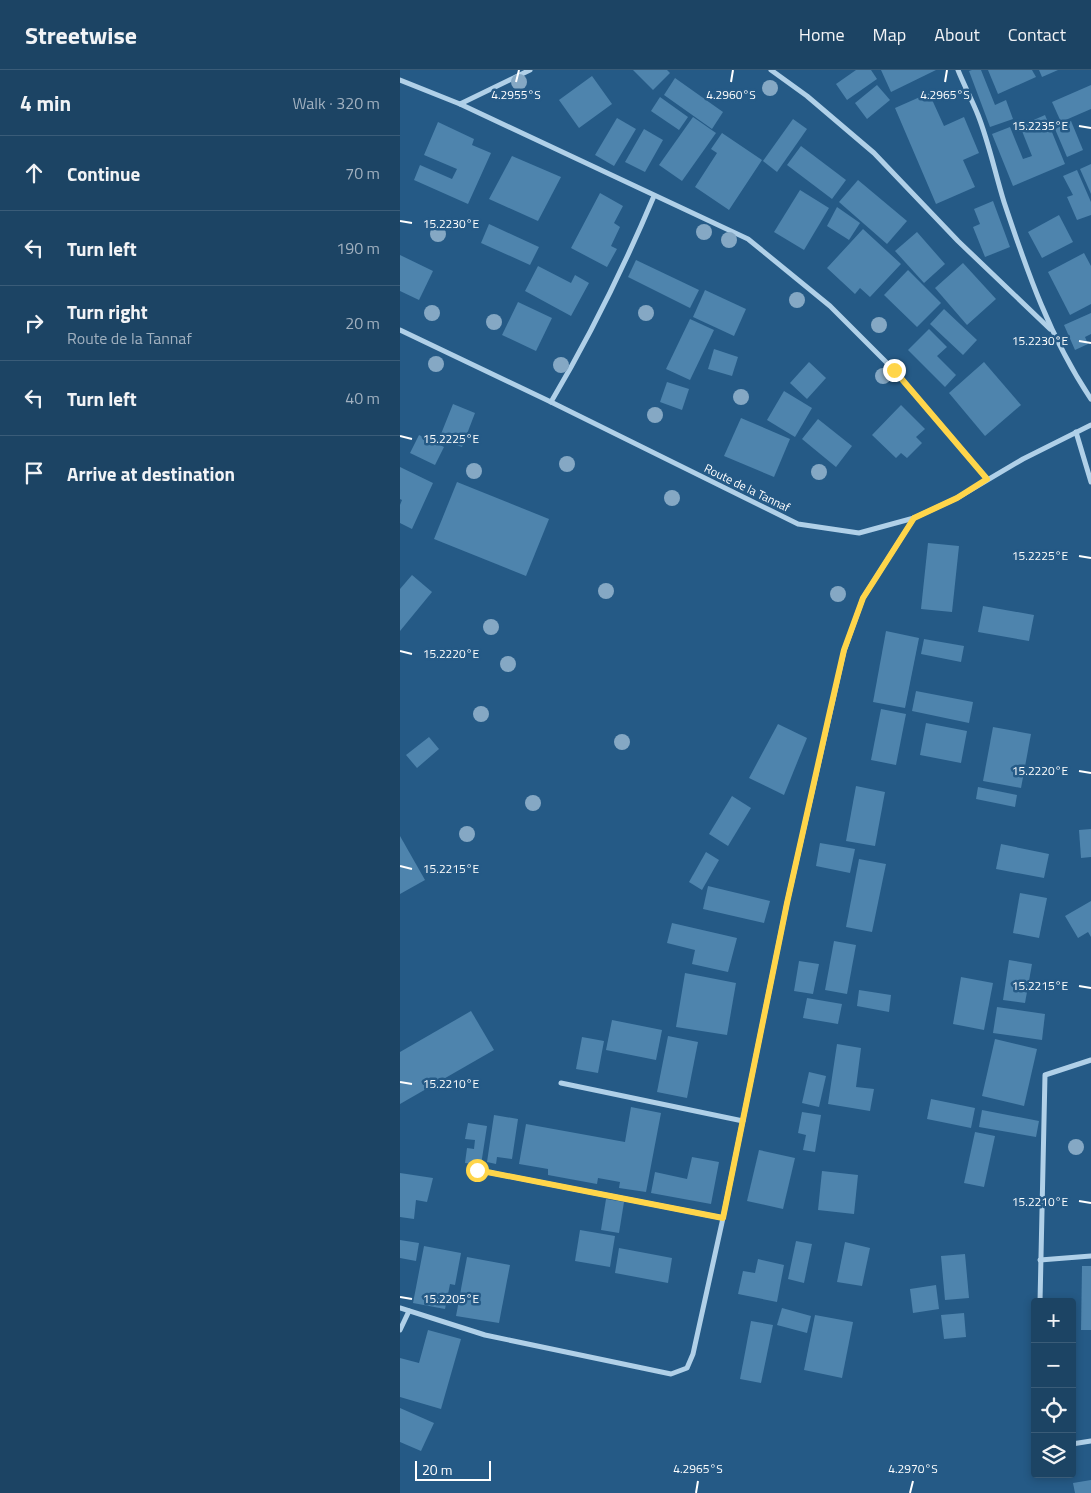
<!DOCTYPE html>
<html lang="en">
<head>
<meta charset="utf-8">
<style>
	body { margin:0; font-family:"Titillium Web",sans-serif; background:#294e6d; color:#f1f3f6 }
	.controls { position:absolute; right:15px; bottom:15px; display:grid; overflow:hidden; border-radius:5px; box-shadow:0 2px 8px #0003 }
	.controls button { width:45px; height:45px; display:grid; place-items:center; padding:0; border:0; border-bottom:1px solid #3a5c78; background:#1c4464; color:#f1f3f6; font:25px sans-serif }
	.scale { position:absolute; left:15px; bottom:12px; width:76px; box-sizing:border-box; padding-left:5px; border:2px solid #fff; border-top:0; font-size:14px; line-height:18px; white-space:nowrap; color:#fff; -webkit-text-stroke:4px #255a86; paint-order:stroke }
	.stop { position:absolute; width:15px; height:15px; margin:-11px; border:4px solid #ffd54a; border-radius:50%; background:#fff }
	.stop.end { background:#ffd54a; border-color:#fff; box-shadow:0 1px 5px #0008 }
	.list { margin:0; padding:0; list-style:none }
	h2 { display:flex; justify-content:space-between; align-items:center; height:65px; margin:0; padding:0 20px; font-size:21px }
	h2 small { font-size:16px; font-weight:400; color:#a0b0bf }
	.list li { display:grid; grid-template-columns:32px 1fr auto; gap:15px; align-items:center; box-sizing:border-box; height:75px; padding:0 20px; border-top:1px solid #3a5c78 }
	.list b { display:block; font-size:19px; white-space:nowrap }
	.list p { margin:0; font-size:16px; white-space:nowrap; color:#a0b0bf }
	.list em { font-size:16px; font-style:normal; color:#a0b0bf }
	.icon { flex:none; width:28px; height:28px; fill:none; stroke:currentColor; stroke-width:2; stroke-linecap:round; stroke-linejoin:round }
	.map { position:relative; flex:none; width:691px; height:1423px; overflow:hidden }
	header { display:flex; align-items:center; gap:30px; box-sizing:border-box; height:70px; padding:0 25px; background:#1c4464; border-bottom:1px solid #3a5c78 }
	header strong { font-size:24px }
	nav { display:flex; gap:28px; margin-inline-start:auto; font-size:18px }
	main { display:flex }
	aside { flex:1; background:#1c4464 }
	.map>svg:first-child { display:block }
	.building { fill:#4e84ad }
	.lines { fill:none; stroke-linecap:round; stroke-linejoin:round }
	.street { stroke:#b0d0e8; stroke-width:5 }
	.tree { fill:#85a8c4 }
	.route { stroke:#ffd54a; stroke-width:6 }
	.ticks { fill:none; stroke:#fff; stroke-width:2 }
	.labels { text-anchor:middle; stroke-width:5; stroke-linejoin:round; paint-order:stroke }
	.street-label { font-size:12px; fill:#fff; stroke:#255a86 }
	.ticks-label { font-size:12px; text-anchor:middle; fill:#fff; stroke:#255a86; stroke-width:5; stroke-linejoin:round; paint-order:stroke }
</style>
</head>
<body>
<header>
<strong>Streetwise</strong>
<nav><a>Home</a><a>Map</a><a>About</a><a>Contact</a></nav>
</header>
<main>
<aside>
<h2>4 min<small>Walk · 320 m</small></h2>
<ul class="list">
<li><svg class="icon" aria-label="ahead" viewBox="0 0 24 24"><path d="M12 20V5M6 11l6-6 6 6"/></svg><div><b>Continue</b></div><em>70 m</em></li>
<li><svg class="icon" aria-label="left" viewBox="0 0 24 24"><path d="M17 20v-9H6M10 6l-5 5 5 5"/></svg><div><b>Turn left</b></div><em>190 m</em></li>
<li><svg class="icon" aria-label="right" viewBox="0 0 24 24"><path d="M7 20v-9h11M14 6l5 5-5 5"/></svg><div><b>Turn right</b><p>Route de la Tannaf</p></div><em>20 m</em></li>
<li><svg class="icon" aria-label="left" viewBox="0 0 24 24"><path d="M17 20v-9H6M10 6l-5 5 5 5"/></svg><div><b>Turn left</b></div><em>40 m</em></li>
<li><svg class="icon" aria-label="arrive" viewBox="0 0 24 24"><path d="M6 21V4h12l-3 4 3 4H6"/></svg><div><b>Arrive at destination</b></div></li>
</ul>
</aside>
<div class="map">
<svg width="691" height="1423" viewBox="0 0 691 1423">
	<rect width="100%" height="100%" fill="#255a86"/>
	<g class="building">
		<polygon points="233,0 267,0 270,3 253,20"/>
		<polygon points="456,0 471,0 477,9 447,30 436,14"/>
		<polygon points="481,0 536,0 491,22"/>
		<polygon points="572,0 581,0 595,35 606,30 613,49 590,57 569,1"/>
		<polygon points="588,0 632,0 636,7 598,24"/>
		<polygon points="639,0 658,0 642,7"/>
		<polygon points="192,6 212,34 179,58 159,30"/>
		<polygon points="275,8 323,42 312,59 264,25"/>
		<polygon points="477,15 490,30 467,49 455,33"/>
		<polygon points="691,15 691,39 661,52 652,32"/>
		<polygon points="529,23 544,56 564,47 579,83 563,90 575,117 536,134 495,38"/>
		<polygon points="260,27 288,47 279,60 251,41"/>
		<polygon points="645,45 665,94 613,116 592,64 610,57 623,89 632,86 620,56"/>
		<polygon points="293,47 316,63 282,111 259,95"/>
		<polygon points="217,48 236,59 214,96 195,85"/>
		<polygon points="393,49 407,59 377,102 363,91"/>
		<polygon points="671,51 683,80 667,87 655,59"/>
		<polygon points="38,52 74,69 72,75 91,83 68,134 14,110 20,95 52,109 57,99 24,85"/>
		<polygon points="244,59 263,70 245,102 225,92"/>
		<polygon points="322,63 362,90 329,140 295,117 317,83 311,79"/>
		<polygon points="401,76 446,110 432,129 387,95"/>
		<polygon points="112,86 161,107 138,151 89,129"/>
		<polygon points="691,94 691,124 680,99"/>
		<polygon points="677,100 691,132 691,145 677,150 667,127 673,125 663,106"/>
		<polygon points="458,110 507,151 487,174 439,132"/>
		<polygon points="400,120 429,138 404,180 374,162"/>
		<polygon points="200,123 223,136 214,153 220,157 211,176 217,179 207,197 171,178"/>
		<polygon points="593,131 610,177 585,187 573,157 580,154 574,139"/>
		<polygon points="437,137 460,153 449,170 427,156"/>
		<polygon points="659,145 673,172 642,188 628,162"/>
		<polygon points="89,154 139,177 130,195 81,173"/>
		<polygon points="463,159 501,194 470,227 460,218 455,224 427,198"/>
		<polygon points="517,162 545,194 524,213 495,181"/>
		<polygon points="684,183 691,196 691,234 670,245 648,202"/>
		<polygon points="0,185 33,201 19,230 0,221"/>
		<polygon points="236,190 299,220 290,238 228,207"/>
		<polygon points="563,193 596,229 567,255 535,218"/>
		<polygon points="138,196 171,213 175,205 189,213 171,246 125,221"/>
		<polygon points="508,200 541,233 517,257 484,225"/>
		<polygon points="305,220 346,239 334,266 293,247"/>
		<polygon points="118,232 152,248 136,281 102,265"/>
		<polygon points="544,239 577,270 563,285 530,254"/>
		<polygon points="691,243 691,264 685,267 688,274 675,280 664,255"/>
		<polygon points="290,249 314,260 290,310 266,299"/>
		<polygon points="529,259 547,277 537,286 556,305 545,317 508,280"/>
		<polygon points="314,279 338,287 332,306 308,299"/>
		<polygon points="409,292 426,308 407,329 390,313"/>
		<polygon points="584,292 621,335 585,366 549,323"/>
		<polygon points="267,312 289,319 282,340 260,332"/>
		<polygon points="384,321 412,338 395,367 367,350"/>
		<polygon points="53,334 75,343 62,377 39,369"/>
		<polygon points="501,335 525,359 516,367 522,373 507,388 501,383 496,388 472,365"/>
		<polygon points="341,348 390,369 374,407 324,386"/>
		<polygon points="418,349 452,376 436,397 402,369"/>
		<polygon points="19,365 44,377 35,395 10,383"/>
		<polygon points="0,397 33,413 12,459 0,453 0,435 2,430 0,429"/>
		<polygon points="57,412 149,449 126,506 34,469"/>
		<polygon points="528,473 559,476 552,542 521,539"/>
		<polygon points="12,505 32,522 0,561 0,519"/>
		<polygon points="583,536 634,545 629,571 578,562"/>
		<polygon points="486,561 519,568 505,638 473,632"/>
		<polygon points="524,569 564,576 561,592 521,584"/>
		<polygon points="516,621 573,632 569,653 512,641"/>
		<polygon points="481,639 506,644 496,695 471,690"/>
		<polygon points="526,653 567,661 561,693 520,685"/>
		<polygon points="378,654 407,668 384,725 349,708"/>
		<polygon points="593,657 631,664 621,718 583,711"/>
		<polygon points="29,667 39,679 17,698 6,685"/>
		<polygon points="456,716 485,722 475,776 446,771"/>
		<polygon points="578,717 617,725 615,737 576,729"/>
		<polygon points="332,726 351,738 328,776 309,764"/>
		<polygon points="691,759 691,787 681,788 679,760"/>
		<polygon points="0,766 25,810 0,824"/>
		<polygon points="420,773 455,779 450,803 416,796"/>
		<polygon points="601,774 649,784 644,808 596,799"/>
		<polygon points="306,782 319,790 302,820 289,812"/>
		<polygon points="459,789 486,794 472,862 446,857"/>
		<polygon points="308,816 370,831 364,853 303,839"/>
		<polygon points="620,823 647,828 639,868 613,863"/>
		<polygon points="691,831 691,867 688,862 678,868 665,846"/>
		<polygon points="272,853 337,868 328,902 292,894 295,880 267,873"/>
		<polygon points="434,871 456,875 447,924 425,920"/>
		<polygon points="609,890 632,894 625,933 603,930"/>
		<polygon points="399,891 419,894 413,924 394,921"/>
		<polygon points="285,903 336,913 327,965 276,957"/>
		<polygon points="561,907 593,913 584,960 553,954"/>
		<polygon points="459,920 491,925 489,942 457,936"/>
		<polygon points="407,928 442,934 438,954 403,948"/>
		<polygon points="597,937 645,944 642,970 593,963"/>
		<polygon points="71,941 94,980 0,1034 0,982"/>
		<polygon points="212,950 262,960 256,990 206,980"/>
		<polygon points="268,966 298,972 287,1028 257,1022"/>
		<polygon points="182,967 204,971 198,1003 176,999"/>
		<polygon points="595,969 637,979 624,1036 582,1026"/>
		<polygon points="437,974 461,978 456,1017 474,1019 470,1041 428,1034"/>
		<polygon points="409,1002 426,1006 419,1037 402,1033"/>
		<polygon points="531,1029 575,1038 571,1058 527,1049"/>
		<polygon points="231,1037 261,1043 246,1122 219,1118 220,1112 198,1108 197,1114 148,1105 148,1099 119,1094 126,1054 225,1072"/>
		<polygon points="582,1040 639,1051 636,1067 579,1057"/>
		<polygon points="402,1042 421,1045 415,1082 403,1080 406,1065 398,1063"/>
		<polygon points="94,1045 118,1049 112,1089 97,1087 96,1094 87,1092"/>
		<polygon points="68,1053 87,1056 81,1095 65,1093 67,1078 74,1079 75,1070 65,1069"/>
		<polygon points="575,1062 595,1066 584,1117 564,1113"/>
		<polygon points="359,1080 395,1088 383,1139 347,1131"/>
		<polygon points="292,1087 319,1092 311,1134 251,1123 255,1102 287,1109"/>
		<polygon points="422,1101 458,1105 454,1144 418,1140"/>
		<polygon points="0,1103 33,1108 27,1132 16,1130 14,1149 0,1147"/>
		<polygon points="206,1129 224,1132 219,1163 201,1160"/>
		<polygon points="180,1160 215,1166 210,1197 175,1191"/>
		<polygon points="0,1170 19,1173 16,1191 0,1188"/>
		<polygon points="396,1171 412,1174 404,1213 388,1209"/>
		<polygon points="445,1172 470,1178 462,1216 437,1212"/>
		<polygon points="24,1176 61,1183 55,1215 50,1214 45,1239 13,1233"/>
		<polygon points="219,1178 272,1188 268,1213 215,1203"/>
		<polygon points="565,1184 569,1228 545,1230 541,1186"/>
		<polygon points="67,1187 110,1195 99,1253 56,1246"/>
		<polygon points="358,1189 384,1195 377,1232 338,1224 343,1201 355,1203"/>
		<polygon points="682,1196 691,1196 691,1260 681,1260"/>
		<polygon points="536,1215 539,1239 513,1243 510,1219"/>
		<polygon points="382,1238 411,1246 407,1263 377,1255"/>
		<polygon points="564,1243 566,1267 544,1269 541,1245"/>
		<polygon points="415,1245 453,1252 442,1308 404,1300"/>
		<polygon points="351,1251 373,1255 361,1313 340,1309"/>
		<polygon points="28,1260 61,1269 41,1339 0,1327 0,1288 19,1293"/>
		<polygon points="0,1338 34,1353 21,1381 0,1372"/>
		<polygon points="691,1410 691,1423 675,1423 673,1413"/>
	</g>
	<g class="lines">
		<g class="street">
			<polyline points="371,0 407,26 474,83 558,171 650,259"/>
			<path d="M 558,0 C 564,15 572,30 578,45 C 589,73 595,103 604,132 C 627,201 650,268 691,329"/>
			<polyline points="0,10 60,34 130,0"/>
			<polyline points="60,34 348,169 430,236 494,300 587,409"/>
			<polyline points="0,260 151,332 398,454 459,463 514,448 557,428 623,389 691,355"/>
			<path d="M 151,332 C 190,266 224,197 254,126"/>
			<polyline points="676,362 691,412"/>
			<polyline points="161,1013 343,1051"/>
			<polyline points="77,1100 323,1148"/>
			<polyline points="640,1190 691,1186"/>
			<polyline points="640,1232 645,1005 691,990"/>
			<polyline points="0,1238 85,1265 271,1304 287,1298 293,1284 323,1148 387,833 444,581 463,528 514,448"/>
			<polyline points="0,1260 9,1241"/>
			<polyline points="672,1374 691,1371"/>
		</g>
	</g>
	<g class="tree">
		<circle cx="119" cy="12" r="8"/>
		<circle cx="370" cy="18" r="8"/>
		<circle cx="304" cy="162" r="8"/>
		<circle cx="38" cy="164" r="8"/>
		<circle cx="329" cy="170" r="8"/>
		<circle cx="397" cy="230" r="8"/>
		<circle cx="32" cy="243" r="8"/>
		<circle cx="246" cy="243" r="8"/>
		<circle cx="94" cy="252" r="8"/>
		<circle cx="479" cy="255" r="8"/>
		<circle cx="36" cy="294" r="8"/>
		<circle cx="161" cy="295" r="8"/>
		<circle cx="483" cy="306" r="8"/>
		<circle cx="341" cy="327" r="8"/>
		<circle cx="255" cy="345" r="8"/>
		<circle cx="167" cy="394" r="8"/>
		<circle cx="74" cy="401" r="8"/>
		<circle cx="419" cy="402" r="8"/>
		<circle cx="272" cy="428" r="8"/>
		<circle cx="206" cy="521" r="8"/>
		<circle cx="438" cy="524" r="8"/>
		<circle cx="91" cy="557" r="8"/>
		<circle cx="108" cy="594" r="8"/>
		<circle cx="81" cy="644" r="8"/>
		<circle cx="222" cy="672" r="8"/>
		<circle cx="133" cy="733" r="8"/>
		<circle cx="67" cy="764" r="8"/>
		<circle cx="676" cy="1077" r="8"/>
	</g>
	<g class="lines">
		<polyline class="route" points="77,1100 323,1148 387,833 428,650 444,580 463,528 514,448 557,428 587,409 494,300"/>
	</g>
	<path class="ticks" d="M 116,12 L 119,0M 331,12 L 333,0M 545,12 L 547,0M 679,56 L 691,58M 0,151 L 12,153M 679,271 L 691,273M 0,366 L 12,369M 679,486 L 691,488M 0,581 L 12,584M 679,701 L 691,703M 0,796 L 12,799M 679,916 L 691,918M 0,1012 L 12,1014M 679,1131 L 691,1133M 0,1227 L 12,1229M 296,1423 L 298,1411M 510,1423 L 513,1411"/>
	<g class="labels">
		<g class="street-label">
			<text transform="translate(347 418) rotate(26)" y="4">Route de la Tannaf</text>
		</g>
	</g>
	<g class="ticks-label">
		<text x="116" y="29">4.2955°S</text>
		<text x="331" y="29">4.2960°S</text>
		<text x="545" y="29">4.2965°S</text>
		<text x="640" y="60">15.2235°E</text>
		<text x="51" y="158">15.2230°E</text>
		<text x="640" y="275">15.2230°E</text>
		<text x="51" y="373">15.2225°E</text>
		<text x="640" y="490">15.2225°E</text>
		<text x="51" y="588">15.2220°E</text>
		<text x="640" y="705">15.2220°E</text>
		<text x="51" y="803">15.2215°E</text>
		<text x="640" y="920">15.2215°E</text>
		<text x="51" y="1018">15.2210°E</text>
		<text x="640" y="1136">15.2210°E</text>
		<text x="51" y="1233">15.2205°E</text>
		<text x="298" y="1403">4.2965°S</text>
		<text x="513" y="1403">4.2970°S</text>
	</g>
</svg>
<div class="controls">
<button>+</button>
<button>−</button>
<button><svg class="icon" aria-label="locate" viewBox="0 0 24 24"><circle cx="12" cy="12" r="6"/><path d="M12 2v4M12 18v4M2 12h4M18 12h4"/></svg></button>
<button><svg class="icon" aria-label="layers" viewBox="0 0 24 24"><path d="M12 4l9 5-9 5-9-5zM3 14l9 5 9-5"/></svg></button>
</div>
<div class="scale">20 m</div>
<div class="stop" style="left:77px;top:1100px"></div>
<div class="stop end" style="left:494px;top:300px"></div>
</div>
</main>
</body>
</html>
